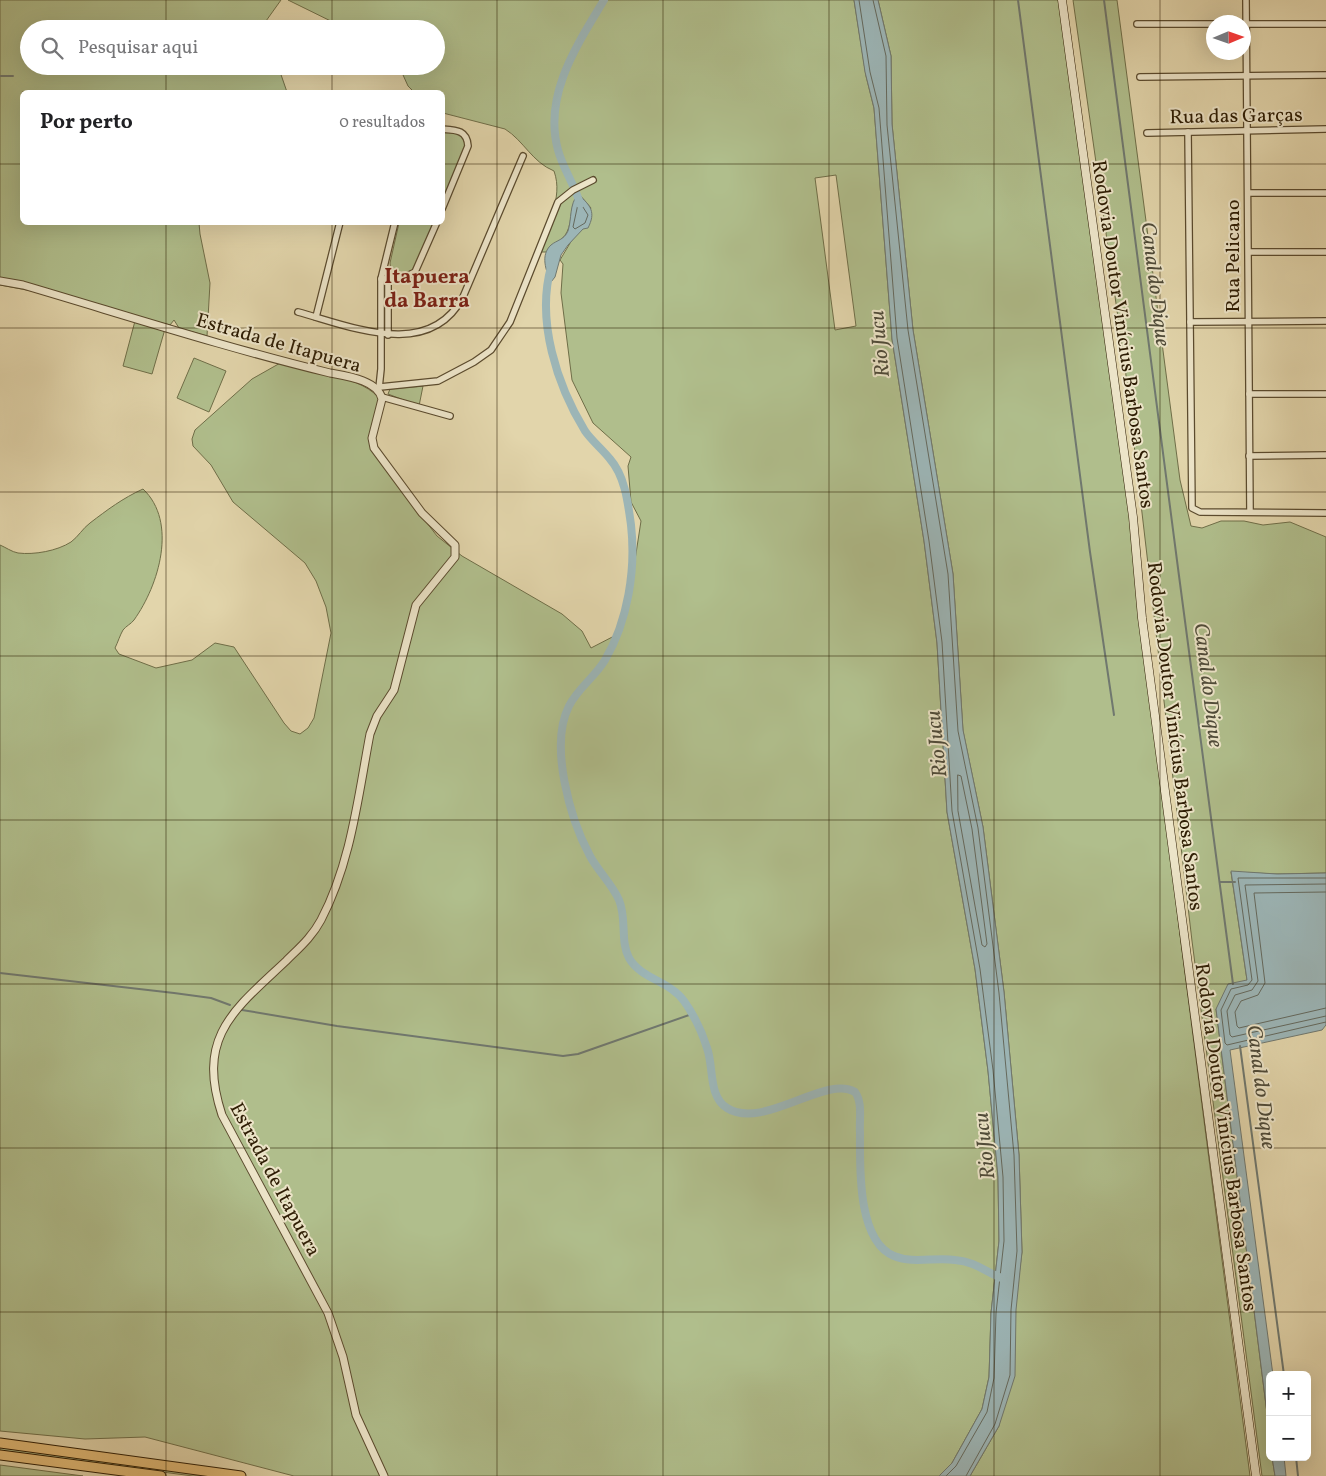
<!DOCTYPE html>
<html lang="pt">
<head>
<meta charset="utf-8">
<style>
	body { margin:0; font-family:Vollkorn,serif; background:#f6f6f6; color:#202124 }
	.controls { position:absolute; right:15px; bottom:15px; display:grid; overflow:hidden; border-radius:8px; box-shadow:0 5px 20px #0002 }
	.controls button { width:45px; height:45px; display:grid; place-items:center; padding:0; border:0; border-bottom:1px solid #e0e0e0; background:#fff; color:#202124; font:25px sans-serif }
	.compass { position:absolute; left:1206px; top:15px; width:45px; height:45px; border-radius:50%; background:#fff; box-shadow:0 5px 20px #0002; rotate:88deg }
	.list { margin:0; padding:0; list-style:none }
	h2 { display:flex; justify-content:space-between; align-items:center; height:65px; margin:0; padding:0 20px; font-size:21px }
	h2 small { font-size:16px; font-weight:400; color:#757577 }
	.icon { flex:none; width:28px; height:28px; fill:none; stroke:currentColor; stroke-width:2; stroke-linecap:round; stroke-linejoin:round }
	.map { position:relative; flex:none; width:1326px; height:1476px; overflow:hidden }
	.search { position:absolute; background:#fff; box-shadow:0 5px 20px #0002; left:20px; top:20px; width:425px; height:55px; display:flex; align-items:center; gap:12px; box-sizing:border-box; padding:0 18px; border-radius:28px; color:#757577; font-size:19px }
	.panel { position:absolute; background:#fff; box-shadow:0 5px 20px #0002; left:20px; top:90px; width:425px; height:135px; border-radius:8px }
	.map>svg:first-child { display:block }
	.green { fill:#b0be8c; stroke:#6f6e48; fill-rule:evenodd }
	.water { fill:#9cb5b6; stroke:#70786f }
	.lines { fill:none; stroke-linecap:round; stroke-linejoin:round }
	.shore { stroke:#65695d; stroke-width:1 }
	.stream { stroke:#70786f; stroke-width:2 }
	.canal { stroke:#9cb5b6; stroke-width:8 }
	.minor-casing { stroke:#5b4b2e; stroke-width:8 }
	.tertiary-casing { stroke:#5b4b2e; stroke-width:9 }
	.secondary-casing { stroke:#2e1d04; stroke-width:9 }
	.primary-casing { stroke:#2e1d04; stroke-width:11 }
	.minor { stroke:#ece4c8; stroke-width:5.5 }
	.tertiary { stroke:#ece4c8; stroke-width:7 }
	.secondary { stroke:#ece4c8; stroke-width:8 }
	.primary { stroke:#e1ba76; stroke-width:9 }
	.grid { fill:none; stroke:#2e1d04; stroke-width:1; stroke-opacity:0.55 }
	.labels { text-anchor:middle; stroke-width:4; stroke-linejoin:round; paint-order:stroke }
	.street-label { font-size:20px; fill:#2e1d04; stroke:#ece4c8 }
	.neighbourhood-label { font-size:21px; font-weight:bold; fill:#7a1f14; stroke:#ece4c8 }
	.water-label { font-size:21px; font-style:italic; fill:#4f4b39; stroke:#ece4c8 }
</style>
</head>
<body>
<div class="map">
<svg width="1326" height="1476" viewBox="0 0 1326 1476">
	<rect width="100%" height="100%" fill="#e2d5ab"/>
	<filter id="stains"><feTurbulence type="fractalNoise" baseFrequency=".004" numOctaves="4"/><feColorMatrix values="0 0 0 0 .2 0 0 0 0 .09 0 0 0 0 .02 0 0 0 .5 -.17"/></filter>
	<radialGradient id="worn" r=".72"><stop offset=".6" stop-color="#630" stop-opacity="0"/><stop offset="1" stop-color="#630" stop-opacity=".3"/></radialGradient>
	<g class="green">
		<polygon points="0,0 281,0 266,21 267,29 29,29 29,66 278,66 287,92 22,92 22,222 199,223 200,234 210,283 207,336 179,328 174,320 170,325 32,291 0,285"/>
		<path d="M 288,0 L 854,0 L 866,76 L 874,108 L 892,339 L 924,541 L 937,643 L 947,812 L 975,969 L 988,1071 L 998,1177 L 999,1241 L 991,1313 L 989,1377 L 982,1409 L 952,1463 L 939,1476 L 294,1476 L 145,1437 L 85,1439 L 0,1431 L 0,545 C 5,547 12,552 18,553 C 34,555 57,551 71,542 C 78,537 83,528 90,523 C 107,510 123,498 143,489 C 178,522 159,585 134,620 C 131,624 126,626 123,630 C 120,635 118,642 115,648 L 119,654 L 156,668 L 192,660 L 215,643 L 234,647 L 284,723 L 291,731 L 300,734 L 308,728 L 314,718 L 331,633 L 326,607 L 316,581 L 305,563 L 233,502 L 211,465 L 193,446 L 192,439 L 195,430 L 252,379 L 282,362 C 308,370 366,377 381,401 L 372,449 L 380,462 L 437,536 L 462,556 L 562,614 L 582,631 L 591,648 L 620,633 L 627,612 L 641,521 L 631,502 L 628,466 L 631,457 L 593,423 L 572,380 L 561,293 L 563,264 L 560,260 L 591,208 L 579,194 C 569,205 573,220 567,232 C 562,242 552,243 547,252 L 535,252 C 546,226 564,199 554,171 C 532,162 524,141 505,129 L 443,113 L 442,92 L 414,92 L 408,86 L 399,66 L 436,66 L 436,29 L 347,29 ZM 836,175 L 856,326 L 835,330 L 815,178 Z"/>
		<polygon points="878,0 1061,0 1113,368 1181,943 1250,1476 970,1476 999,1426 1022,1252 1019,1155 1004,992 983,827 963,731 953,574 913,330 892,124 891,56"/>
		<polygon points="1073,0 1117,0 1180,480 1191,526 1202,528 1221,521 1244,521 1263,525 1290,522 1326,537 1326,873 1277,874 1231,872 1247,980 1216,1009 1270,1437 1270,1457 1272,1457 1275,1476 1262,1476 1192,941 1125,367"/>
		<path d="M 443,133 C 454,133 461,132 466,144 L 443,203 Z"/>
		<polygon points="399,223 434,223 413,270 398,275 391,272 390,263"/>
		<polygon points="135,321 165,329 152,374 123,366"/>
		<polygon points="194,358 226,371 209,412 177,398"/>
		<polygon points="423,386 419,406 388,394 390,389"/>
		<polygon points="0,1447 219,1476 193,1476 0,1451"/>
		<polygon points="0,1465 83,1476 0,1476"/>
	</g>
	<g class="water">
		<polygon points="854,0 878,0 891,56 892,124 913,330 953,574 963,730 983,827 1004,992 1019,1155 1022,1252 1016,1310 1015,1376 999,1426 970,1476 939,1476 952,1463 982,1409 989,1377 991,1313 999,1241 998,1177 988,1071 975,969 947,812 937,643 924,541 892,339 874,108 865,72"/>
		<path d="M 578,194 C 591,206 596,212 588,228 L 583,229 L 568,245 L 561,255 L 555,277 L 551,282 C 546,271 540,255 551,245 C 557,240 564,240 568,231 C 572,218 569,205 578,194 Z"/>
		<polygon points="1231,871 1277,874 1326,873 1326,1025 1322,1030 1230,1050 1273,1375 1270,1375 1270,1437 1216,1009 1228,984 1247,980"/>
		<polygon points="1272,1457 1284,1457 1286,1476 1275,1476"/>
	</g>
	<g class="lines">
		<g class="shore">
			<polyline points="859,0 870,72 879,108 897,338 929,541 942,642 952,811 980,969 993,1070 1003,1177 1004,1241 996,1313 994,1378 987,1412 956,1466 946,1476"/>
			<polyline points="873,0 886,56 887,125 908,330 948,574 958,731 978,828 999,993 1014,1155 1017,1251 1011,1310 1010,1375 995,1424 966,1476"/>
			<polygon points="581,204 588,215 585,223 575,229 573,227 578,204"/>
			<polygon points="958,775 961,776 972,829 987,944 985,947 982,945 958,811"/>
			<polyline points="1326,878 1238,878 1252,980 1248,985 1231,989 1221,1010 1225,1043 1227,1045 1326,1022"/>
			<polyline points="1326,884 1245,885 1258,981 1252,990 1235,995 1227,1011 1230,1035 1232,1037 1326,1016"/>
			<polyline points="1326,892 1254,893 1265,983 1258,995 1241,1001 1235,1012 1237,1026 1239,1028 1326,1008"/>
		</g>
		<g class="stream">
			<polyline points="1018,0 1090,552 1114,715"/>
			<path d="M 1104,0 C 1144,328 1191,656 1233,984"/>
			<polyline points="0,76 13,76"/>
			<polyline points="1220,882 1235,882"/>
			<polyline points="0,973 174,993 211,998 230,1005"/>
			<polyline points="242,1010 337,1026 563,1056 578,1054 692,1014"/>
			<polyline points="1240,1046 1284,1375"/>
			<polyline points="1296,1457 1298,1476"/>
		</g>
		<g class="canal">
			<path d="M 580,204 C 575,185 563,169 558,150 C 543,95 577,45 604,0"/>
			<path d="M 551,267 C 536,321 557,385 585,431 C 592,441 602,449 610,459 C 625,476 628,503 631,525 C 636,569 628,621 605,660 C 595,677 578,688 569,706 C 549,745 570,819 590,856 C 598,871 612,884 619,900 C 627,919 620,941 629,958 C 641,979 670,981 684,1001 C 694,1015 702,1032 707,1048 C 714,1067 708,1096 727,1108 C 763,1131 826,1074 855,1092 C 863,1103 859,1119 860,1133 C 860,1166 857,1241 894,1256 C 913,1264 935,1257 955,1260 C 977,1262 985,1272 1004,1279"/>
		</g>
		<g class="minor-casing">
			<g id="minor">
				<polyline points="1246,0 1250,512"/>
				<polyline points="1137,24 1214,24"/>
				<polyline points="1244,24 1326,24"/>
				<polyline points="1140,77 1326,75"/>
				<path d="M 442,129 C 456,130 467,130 468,146 L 442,209"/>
				<polyline points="1188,132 1192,508 1200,512 1326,513"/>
				<polyline points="1147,133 1326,129"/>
				<polyline points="1248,193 1326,193"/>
				<polyline points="1249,252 1326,252"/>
				<polyline points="381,279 403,278 415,272 437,222"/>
				<path d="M 298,312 C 350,326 429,361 463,297 L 523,156"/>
				<polyline points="316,317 340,222"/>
				<polyline points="1190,322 1326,321"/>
				<polyline points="388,335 388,279"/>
				<polyline points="380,387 438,381 474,362 491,350 510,322 558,202 573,190 593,180"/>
				<polyline points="379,388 381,369 381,279 395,222"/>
				<polyline points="1249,394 1326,394"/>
				<polyline points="382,397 450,416"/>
				<polyline points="1249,456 1326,455"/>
			</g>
		</g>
		<g class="tertiary-casing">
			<path id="tertiary" d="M 0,281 L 23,285 C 125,315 227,348 330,373 C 346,376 378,380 382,399 L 372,438 L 374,448 L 422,513 L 455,545 L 455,557 L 416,605 L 394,690 L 377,716 L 370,734 C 358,797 351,863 321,920 C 312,937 299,948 286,961 C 234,1010 196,1036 222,1115 L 328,1313 L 343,1357 L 356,1415 L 384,1476"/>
		</g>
		<g class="secondary-casing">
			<polyline id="secondary" points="1062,0 1133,517 1142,618 1256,1476"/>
		</g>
		<g class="primary-casing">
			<g id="primary">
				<polyline points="0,1443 241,1476"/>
				<polyline points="0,1455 161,1476"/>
			</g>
		</g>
		<use href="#minor" class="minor"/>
		<use href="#tertiary" class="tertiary"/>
		<use href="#secondary" class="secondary"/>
		<use href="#primary" class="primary"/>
	</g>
	<path class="grid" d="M 166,0 L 166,29M 332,0 L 332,29M 497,0 L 497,1476M 663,0 L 663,1476M 829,0 L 829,1476M 994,0 L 994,1476M 1160,0 L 1160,1476M 166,66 L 166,92M 332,66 L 332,92M 0,164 L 22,164M 442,164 L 1326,164M 166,222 L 166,1476M 332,222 L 332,1476M 0,328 L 1326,328M 0,492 L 1326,492M 0,656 L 1326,656M 0,820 L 1326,820M 0,984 L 1326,984M 0,1148 L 1326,1148M 0,1312 L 1326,1312"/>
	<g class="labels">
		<g class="street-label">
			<text transform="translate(1236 115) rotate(-1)" y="7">Rua das Garças</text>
			<text transform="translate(1232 256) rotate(-90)" y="7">Rua Pelicano</text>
			<text transform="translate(1124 334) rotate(82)" y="7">Rodovia Doutor Vinícius Barbosa Santos</text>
			<text transform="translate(279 342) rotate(16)" y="7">Estrada de Itapuera</text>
			<text transform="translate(1176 736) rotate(83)" y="7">Rodovia Doutor Vinícius Barbosa Santos</text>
			<text transform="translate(1227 1137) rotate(82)" y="7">Rodovia Doutor Vinícius Barbosa Santos</text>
			<text transform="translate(276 1179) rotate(62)" y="7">Estrada de Itapuera</text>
		</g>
		<g class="neighbourhood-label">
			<text x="427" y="283">Itapuera<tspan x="427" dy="24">da Barra</tspan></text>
		</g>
		<g class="water-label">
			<text transform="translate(1156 284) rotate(83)" y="7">Canal do Dique</text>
			<text transform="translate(879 344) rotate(-95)" y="7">Rio Jucu</text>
			<text transform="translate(1209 685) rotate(83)" y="7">Canal do Dique</text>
			<text transform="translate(936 744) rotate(-96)" y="7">Rio Jucu</text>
			<text transform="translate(1262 1087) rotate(83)" y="7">Canal do Dique</text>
			<text transform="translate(984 1146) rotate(-96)" y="7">Rio Jucu</text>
		</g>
	</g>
	<rect width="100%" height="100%" filter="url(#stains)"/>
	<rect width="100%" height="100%" fill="url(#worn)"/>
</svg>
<div class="controls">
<button>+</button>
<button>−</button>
</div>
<svg class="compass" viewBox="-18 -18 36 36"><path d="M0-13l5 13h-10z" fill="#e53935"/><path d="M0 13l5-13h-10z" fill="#757577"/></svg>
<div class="search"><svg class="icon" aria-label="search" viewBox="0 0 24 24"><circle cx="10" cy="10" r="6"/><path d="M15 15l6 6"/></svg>Pesquisar aqui</div>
<section class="panel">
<h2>Por perto<small>0 resultados</small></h2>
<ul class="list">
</ul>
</section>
</div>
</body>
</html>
